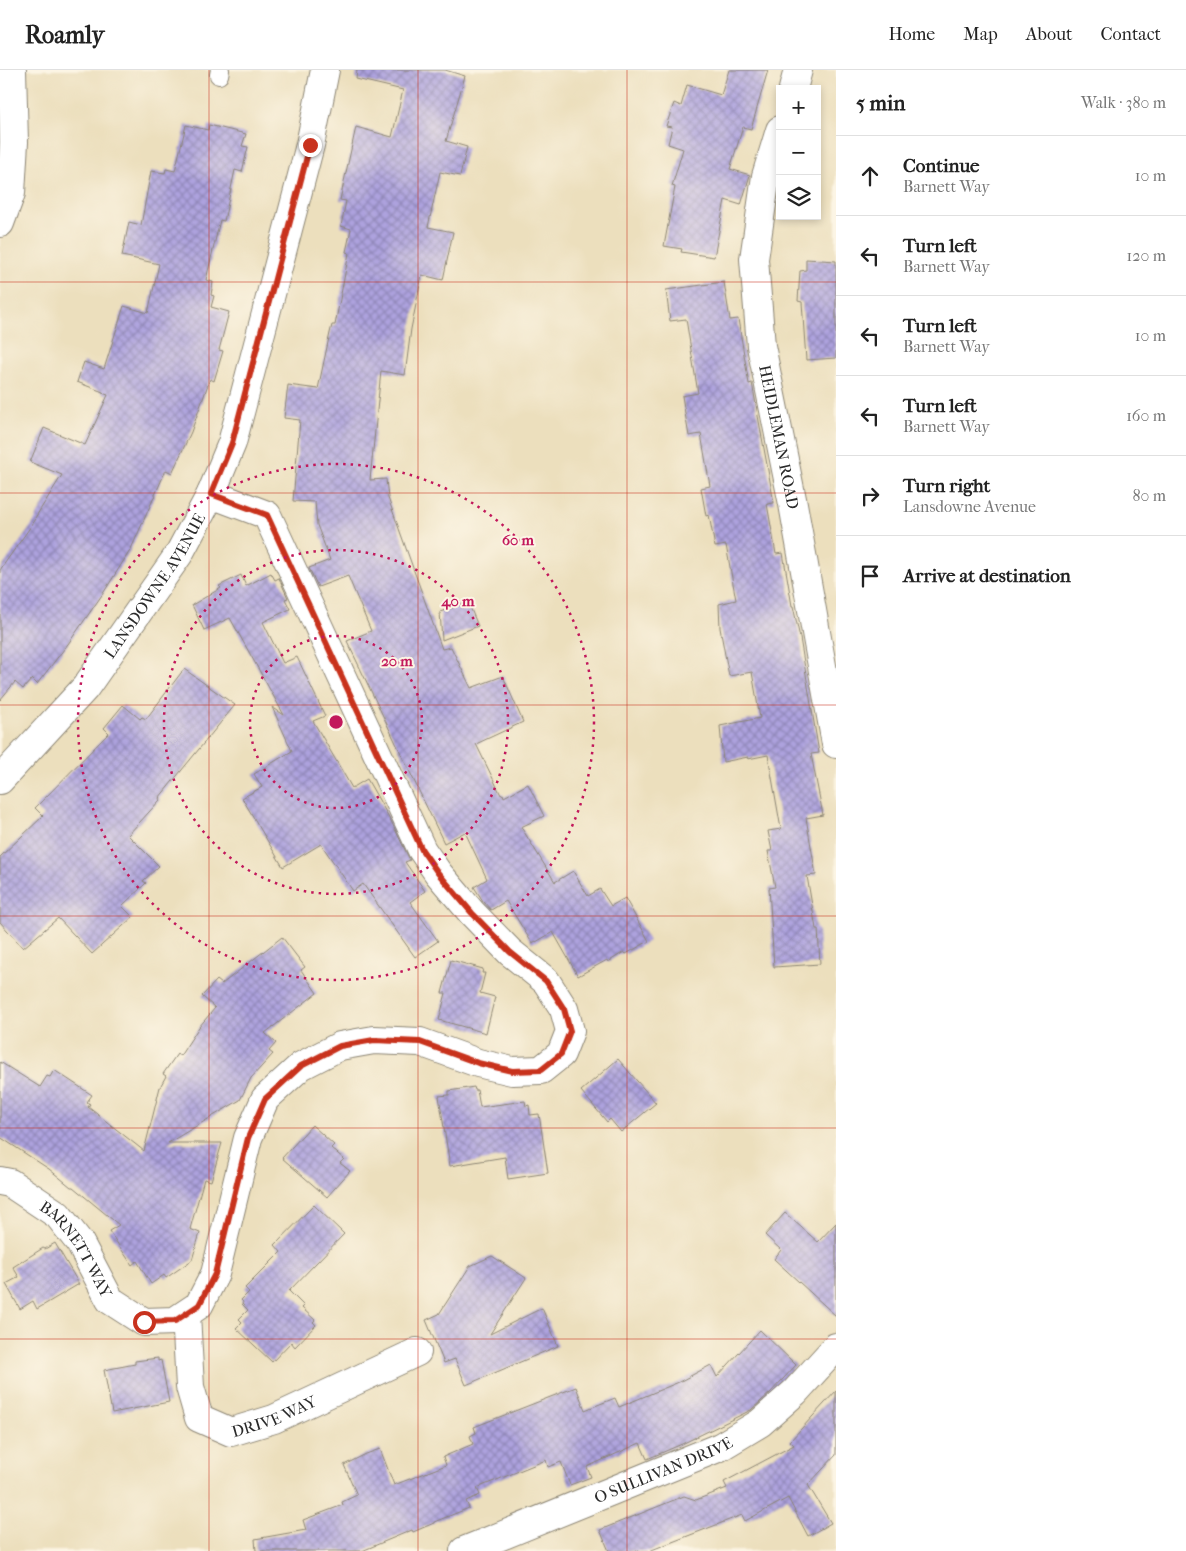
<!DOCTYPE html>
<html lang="en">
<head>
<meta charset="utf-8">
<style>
	body { margin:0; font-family:"IM FELL French Canon",serif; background:#f2f2f2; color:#222 }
	.controls { position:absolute; right:15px; top:15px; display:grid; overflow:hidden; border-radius:0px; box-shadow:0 2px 8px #0003 }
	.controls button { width:45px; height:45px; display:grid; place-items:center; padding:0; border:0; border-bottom:1px solid #e0e0e0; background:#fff; color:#222; font:25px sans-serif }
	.stop { position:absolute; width:15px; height:15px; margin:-11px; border:4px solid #c8321e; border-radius:50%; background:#fff }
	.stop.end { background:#c8321e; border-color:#fff; box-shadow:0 1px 5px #0008 }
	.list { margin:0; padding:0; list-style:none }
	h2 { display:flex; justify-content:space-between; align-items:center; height:65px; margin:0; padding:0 20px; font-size:21px }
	h2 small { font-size:16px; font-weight:400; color:#767676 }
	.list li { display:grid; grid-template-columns:32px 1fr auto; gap:15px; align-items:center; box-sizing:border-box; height:80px; padding:0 20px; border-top:1px solid #e0e0e0 }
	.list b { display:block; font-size:19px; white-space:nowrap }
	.list p { margin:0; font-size:16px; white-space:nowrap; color:#767676 }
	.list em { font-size:16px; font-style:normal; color:#767676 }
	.icon { flex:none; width:28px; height:28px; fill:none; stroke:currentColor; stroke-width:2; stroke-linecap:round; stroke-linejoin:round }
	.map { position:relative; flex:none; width:836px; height:1481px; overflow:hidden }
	header { display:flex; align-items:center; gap:30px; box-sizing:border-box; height:70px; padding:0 25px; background:#fff; border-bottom:1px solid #e0e0e0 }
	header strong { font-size:24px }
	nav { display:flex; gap:28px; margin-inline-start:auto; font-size:18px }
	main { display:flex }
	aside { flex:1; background:#fff }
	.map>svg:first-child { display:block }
	.building { fill:url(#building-cross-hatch) }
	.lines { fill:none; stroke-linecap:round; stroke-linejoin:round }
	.service-casing { stroke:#8c8574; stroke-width:20 }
	.minor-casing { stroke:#8c8574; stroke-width:30 }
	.tertiary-casing { stroke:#8c8574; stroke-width:30 }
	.service { stroke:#fff; stroke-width:18 }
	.minor { stroke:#fff; stroke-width:28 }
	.tertiary { stroke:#fff; stroke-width:28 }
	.route { stroke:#c8321e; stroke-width:6 }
	.grid { fill:none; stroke:#c8321e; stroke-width:1; stroke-opacity:0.55 }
	.ring { fill:none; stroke:#c2185b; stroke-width:2.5; stroke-dasharray:2.5 5 }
	.labels { text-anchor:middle; stroke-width:4; stroke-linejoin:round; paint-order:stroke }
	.street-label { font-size:16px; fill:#2b2b2b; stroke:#fcf5e5 }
	.centre { fill:#c2185b; stroke:#fcf5e5; stroke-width:2.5 }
	.ring-label { font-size:15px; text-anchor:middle; font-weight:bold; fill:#c2185b; stroke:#fcf5e5; stroke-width:4; stroke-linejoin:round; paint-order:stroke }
</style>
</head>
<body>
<header>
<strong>Roamly</strong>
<nav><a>Home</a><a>Map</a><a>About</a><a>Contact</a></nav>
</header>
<main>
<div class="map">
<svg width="836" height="1481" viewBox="0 0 836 1481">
	<defs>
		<pattern id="building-cross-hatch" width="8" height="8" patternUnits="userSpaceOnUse" patternTransform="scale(1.25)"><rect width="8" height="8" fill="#ada2de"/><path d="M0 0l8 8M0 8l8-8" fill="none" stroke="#8d84b4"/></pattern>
	</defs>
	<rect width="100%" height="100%" fill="#fcf5e5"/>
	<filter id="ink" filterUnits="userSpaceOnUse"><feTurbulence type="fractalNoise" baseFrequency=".02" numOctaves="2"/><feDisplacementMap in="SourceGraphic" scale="10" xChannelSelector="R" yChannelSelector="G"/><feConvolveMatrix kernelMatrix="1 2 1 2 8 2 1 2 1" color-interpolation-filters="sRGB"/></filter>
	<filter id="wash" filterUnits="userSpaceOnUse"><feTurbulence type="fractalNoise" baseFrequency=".0096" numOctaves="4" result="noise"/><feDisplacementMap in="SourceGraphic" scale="20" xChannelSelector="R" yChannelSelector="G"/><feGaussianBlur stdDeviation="1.12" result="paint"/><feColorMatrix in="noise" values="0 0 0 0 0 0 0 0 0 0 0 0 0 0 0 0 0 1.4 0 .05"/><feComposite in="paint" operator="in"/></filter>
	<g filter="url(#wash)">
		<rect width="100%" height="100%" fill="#ecdfbd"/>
		<g id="blocks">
			<g class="building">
				<polygon points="357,0 445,0 465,6 446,71 467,77 460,106 440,102 428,157 453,162 443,210 422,205 411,259 405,305 381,301 370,410 386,409 388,428 442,579 451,577 471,618 503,606 523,652 476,674 501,725 503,724 504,727 528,714 544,746 521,757 555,812 573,801 588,826 600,819 611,836 625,828 649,871 626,884 624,882 608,892 607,890 578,906 553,862 536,872 536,871 532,873 506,831 491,840 483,831 474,817 487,809 465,762 444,773 347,571 371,561 348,506 318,517 309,498 330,490 317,455 315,432 293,431 300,350 284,348 288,315 318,319 330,263 332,255 335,255 349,183 346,182 351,159 341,156 346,131 340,130 356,57 392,67 403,20 356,9"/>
				<polygon points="729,0 768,0 751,59 743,57 730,99 750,105 741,135 725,130 714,187 681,182 682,179 664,176 675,117 672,116 683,79 668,74 672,57 666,56 674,33 681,36 687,15 721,25"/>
				<polygon points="186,55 208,60 209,55 246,64 242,76 248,77 242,102 235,100 224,151 220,150 206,210 213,212 211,225 214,226 211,237 229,242 219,280 223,281 214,311 210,309 191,362 172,403 166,400 131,479 104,522 68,574 37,614 32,609 23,619 15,612 0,630 0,500 36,449 35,448 62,405 30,392 44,358 85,375 108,325 102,323 103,322 77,312 84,292 104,299 124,236 148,243 159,194 122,186 129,152 141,155 151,101 165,103 166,99 175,101"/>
				<polygon points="806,189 836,191 836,288 806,290 802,232 798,231 800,201 806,200"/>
				<polygon points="724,212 730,250 738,249 749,314 752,313 774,433 767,434 776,484 783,483 792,536 793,536 800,568 819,683 811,684 823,745 806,748 816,805 807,806 816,859 818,859 820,894 774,897 769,818 775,817 768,781 772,781 768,761 781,759 768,685 748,689 748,687 723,692 720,656 760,648 752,602 729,606 720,558 719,534 736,530 726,475 715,477 709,445 706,446 701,418 710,416 701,364 689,366 682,326 698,323 686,249 670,251 666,220"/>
				<polygon points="271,503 275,510 279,508 288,528 285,529 290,539 263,552 283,593 297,587 325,646 313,651 352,718 367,709 391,751 410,790 405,792 425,821 410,832 438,871 415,887 363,814 353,821 321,774 283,797 242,728 262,717 254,704 292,681 272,637 284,645 230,548 204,560 192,535 221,518 219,516 241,505 246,516"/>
				<polygon points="468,532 478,556 442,570 440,542"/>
				<polygon points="184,599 235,635 159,728 160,730 128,765 159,796 143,811 146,813 122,836 133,847 92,884 58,848 23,878 0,852 0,787 43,746 35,738 109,663 104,658 123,635 140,649 142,647 146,649"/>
				<polygon points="282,867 305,897 301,900 317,923 265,963 276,973 269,981 273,984 251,1008 240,1030 168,1073 222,1073 211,1111 204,1109 190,1159 200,1163 192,1190 166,1208 164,1205 151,1214 137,1191 132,1195 109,1161 119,1155 73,1117 71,1117 49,1099 0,1067 0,992 40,1017 47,1006 50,1007 54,1000 92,1025 87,1032 90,1034 88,1037 144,1081 160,1017 166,1006 163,1004 177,984 180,986 199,957 215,938 202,926 217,910 222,914"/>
				<polygon points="451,890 483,899 482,903 485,903 480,923 495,927 486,963 439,950 446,923 442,923"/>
				<polygon points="618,989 656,1033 621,1062 610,1049 607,1052 581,1021"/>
				<polygon points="474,1017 475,1020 477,1020 480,1037 525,1031 526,1036 529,1035 530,1045 539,1044 548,1103 508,1109 505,1087 450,1096 439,1026 449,1025 449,1021"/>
				<polygon points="312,1055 334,1075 331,1078 344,1089 340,1093 350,1101 327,1127 282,1088"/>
				<polygon points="314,1135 344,1164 289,1221 304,1236 302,1238 315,1250 313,1252 316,1255 295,1277 291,1272 272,1292 236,1258 242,1252 239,1249 248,1240 242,1234 243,1232 241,1230 249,1222 245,1218 281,1182 275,1175"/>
				<polygon points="785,1143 818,1172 836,1153 836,1246 774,1189 781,1180 765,1165"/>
				<polygon points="55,1173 79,1214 37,1239 33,1231 20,1239 6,1214 19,1207 13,1197 43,1178 45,1179"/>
				<polygon points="492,1186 526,1208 490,1264 542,1238 558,1276 466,1315 455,1289 444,1293 426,1250 439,1244 470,1196"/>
				<polygon points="760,1260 796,1295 770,1323 751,1340 682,1374 647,1389 640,1373 587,1397 591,1407 570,1415 561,1392 548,1397 546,1390 477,1418 480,1425 466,1431 469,1438 434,1452 434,1453 413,1462 412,1460 362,1481 256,1481 255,1469 306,1460 303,1450 343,1435 342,1432 357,1425 344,1395 366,1384 380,1379 394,1415 446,1395 443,1387 473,1374 470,1366 476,1363 474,1357 576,1317 585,1340 615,1328 619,1337 679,1312 711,1295 717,1307"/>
				<polygon points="158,1288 158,1291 161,1290 169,1332 112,1343 104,1300 135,1294 135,1291"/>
				<polygon points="836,1321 836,1385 808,1415 831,1453 808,1466 788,1428 745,1451 742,1445 649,1481 609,1481 600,1460 684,1426 696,1430 727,1418 724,1412 794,1375 790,1371"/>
			</g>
		</g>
	</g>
	<g filter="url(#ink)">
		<use href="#blocks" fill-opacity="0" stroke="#8c8574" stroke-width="1"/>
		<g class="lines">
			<g class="service-casing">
				<polyline id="service" points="219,5 220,0"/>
			</g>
			<g class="minor-casing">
				<g id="minor">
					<polyline points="793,19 798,0"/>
					<path id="s1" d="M 780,60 L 766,106 L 754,189 L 761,276 L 793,434 L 836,674"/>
					<path id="s2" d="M 0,710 L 85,618 L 179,484 L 211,424 L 232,373 L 310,75 L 325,0"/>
					<path id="s3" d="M 0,1111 L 10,1113 L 58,1145 L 80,1173 L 110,1230 L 144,1252 L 175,1251 L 199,1235 L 215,1204 L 248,1068 L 265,1029 L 301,996 L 340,976 L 374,970 L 420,972 L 478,993 L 512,1001 L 541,1000 L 561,984 L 570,961 L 564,939 L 546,911 L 510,882 L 472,843 L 438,803 L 422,780 L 267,445 L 211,424"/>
					<path id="s4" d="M 186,1244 L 190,1317 L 199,1348 L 231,1362 L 274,1349 L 417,1282"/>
					<path id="s5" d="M 464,1481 L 720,1377 L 760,1353 L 795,1322 L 836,1277"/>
				</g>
			</g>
			<g class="tertiary-casing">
				<polyline id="tertiary" points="0,153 11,123 14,72 12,0"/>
			</g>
			<use href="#service" class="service"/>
			<use href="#minor" class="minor"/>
			<use href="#tertiary" class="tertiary"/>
		</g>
	</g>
	<g class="lines" filter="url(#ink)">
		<polyline class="route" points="144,1252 175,1251 199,1235 215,1204 248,1068 265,1029 301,996 340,976 374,970 420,972 478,993 512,1001 541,1000 561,984 570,961 564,939 546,911 510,882 472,843 438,803 422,780 267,445 211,424 232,373 310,75"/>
	</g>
	<path class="grid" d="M 209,0 L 209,1481M 418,0 L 418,1481M 627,0 L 627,1481M 0,212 L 836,212M 0,423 L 836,423M 0,635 L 836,635M 0,846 L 836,846M 0,1058 L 836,1058M 0,1269 L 836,1269"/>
	<g class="ring">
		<circle cx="336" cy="652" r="86"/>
		<circle cx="336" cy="652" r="172"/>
		<circle cx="336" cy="652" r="258"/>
	</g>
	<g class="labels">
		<g class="street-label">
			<text dy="6" stroke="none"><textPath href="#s1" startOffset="312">HEIDLEMAN ROAD</textPath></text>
			<text dy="6" stroke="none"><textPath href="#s2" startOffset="249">LANSDOWNE AVENUE</textPath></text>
			<text dy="6" stroke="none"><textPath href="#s3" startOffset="106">BARNETT WAY</textPath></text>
			<text dy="6" stroke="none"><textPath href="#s4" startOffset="186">DRIVE WAY</textPath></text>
			<text dy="6" stroke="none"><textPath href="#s5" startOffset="215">O SULLIVAN DRIVE</textPath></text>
		</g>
	</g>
	<circle cx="336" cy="652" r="8" class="centre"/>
	<g class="ring-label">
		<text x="518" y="475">60 m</text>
		<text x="458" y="536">40 m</text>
		<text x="397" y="596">20 m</text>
	</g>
</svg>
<div class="controls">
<button>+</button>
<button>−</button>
<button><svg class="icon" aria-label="layers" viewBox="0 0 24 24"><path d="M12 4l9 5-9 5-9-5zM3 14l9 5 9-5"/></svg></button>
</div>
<div class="stop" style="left:144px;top:1252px"></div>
<div class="stop end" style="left:310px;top:75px"></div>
</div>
<aside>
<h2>5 min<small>Walk · 380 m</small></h2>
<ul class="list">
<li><svg class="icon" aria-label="ahead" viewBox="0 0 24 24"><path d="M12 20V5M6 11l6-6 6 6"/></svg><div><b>Continue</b><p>Barnett Way</p></div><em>10 m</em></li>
<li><svg class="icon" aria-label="left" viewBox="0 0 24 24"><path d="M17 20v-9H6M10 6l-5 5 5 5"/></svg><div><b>Turn left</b><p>Barnett Way</p></div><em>120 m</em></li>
<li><svg class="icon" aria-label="left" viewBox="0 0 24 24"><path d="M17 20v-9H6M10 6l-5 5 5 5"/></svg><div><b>Turn left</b><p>Barnett Way</p></div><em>10 m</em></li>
<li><svg class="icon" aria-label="left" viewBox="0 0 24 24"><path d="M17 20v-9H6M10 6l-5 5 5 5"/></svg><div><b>Turn left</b><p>Barnett Way</p></div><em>160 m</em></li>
<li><svg class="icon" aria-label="right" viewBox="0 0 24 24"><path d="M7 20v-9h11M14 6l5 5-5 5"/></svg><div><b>Turn right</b><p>Lansdowne Avenue</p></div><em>80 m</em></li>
<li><svg class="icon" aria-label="arrive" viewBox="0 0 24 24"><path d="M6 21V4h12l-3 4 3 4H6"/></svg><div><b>Arrive at destination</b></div></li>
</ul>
</aside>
</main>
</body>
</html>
